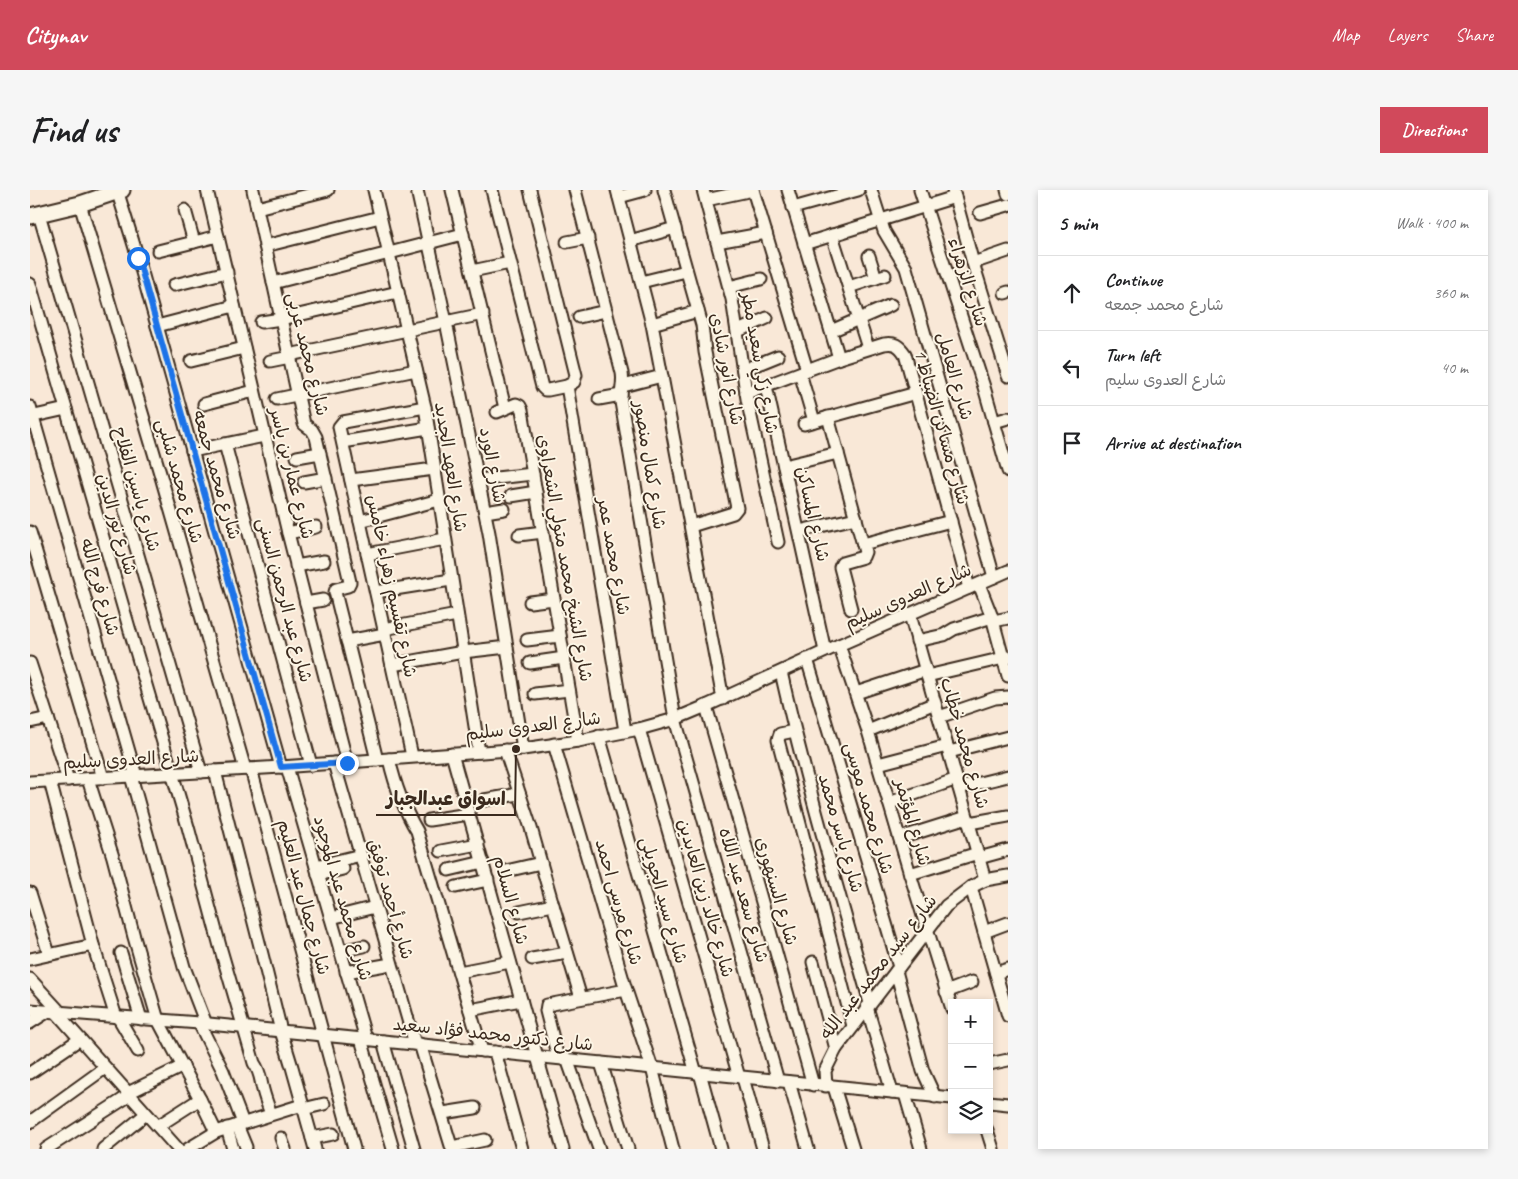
<!DOCTYPE html>
<html lang="en">
<head>
<meta charset="utf-8">
<style>
	body { margin:0; font-family:Caveat,"Playpen Sans Arabic",sans-serif; background:#f6f6f6; color:#202124 }
	.controls { position:absolute; right:15px; bottom:15px; display:grid; overflow:hidden; border-radius:0px; box-shadow:0 2px 8px #0003 }
	.controls button { width:45px; height:45px; display:grid; place-items:center; padding:0; border:0; border-bottom:1px solid #e0e0e0; background:#fff; color:#202124; font:25px sans-serif }
	.stop { position:absolute; width:15px; height:15px; margin:-11px; border:4px solid #1a73e8; border-radius:50%; background:#fff }
	.stop.end { background:#1a73e8; border-color:#fff; box-shadow:0 1px 5px #0008 }
	.list { margin:0; padding:0; list-style:none }
	h2 { display:flex; justify-content:space-between; align-items:center; height:65px; margin:0; padding:0 20px; font-size:21px }
	h2 small { font-size:16px; font-weight:400; color:#757577 }
	.list li { display:grid; grid-template-columns:32px 1fr auto; gap:15px; align-items:center; box-sizing:border-box; height:75px; padding:0 20px; border-top:1px solid #e0e0e0 }
	.list b { display:block; font-size:19px; white-space:nowrap }
	.list p { margin:0; font-size:16px; white-space:nowrap; color:#757577 }
	.list em { font-size:16px; font-style:normal; color:#757577 }
	.icon { flex:none; width:28px; height:28px; fill:none; stroke:currentColor; stroke-width:2; stroke-linecap:round; stroke-linejoin:round }
	.map { position:relative; flex:none; width:978px; height:959px; overflow:hidden; border-radius:0px }
	header { display:flex; align-items:center; gap:30px; box-sizing:border-box; height:70px; padding:0 25px; background:#d1495b; color:#fff }
	header strong { font-size:24px }
	nav { display:flex; gap:28px; margin-inline-start:auto; font-size:18px }
	.intro { display:flex; align-items:center; justify-content:space-between; box-sizing:border-box; height:120px; padding:0 30px }
	h1 { margin:0; font-size:35px }
	.button { padding:12px 22px; border-radius:0px; background:#d1495b; color:#fff; font-size:18px; font-weight:700 }
	main { display:flex; gap:30px; padding:0 30px }
	aside { flex:1; background:#fff; border-radius:0px; box-shadow:0 2px 8px #0003 }
	.map>svg:first-child { display:block }
	.lines { fill:none; stroke-linecap:round; stroke-linejoin:round }
	.street-casing { stroke:#3b2a1e; stroke-width:15 }
	.secondary-casing { stroke:#3b2a1e; stroke-width:19 }
	.street { stroke:#fcf5e5; stroke-width:11 }
	.secondary { stroke:#fcf5e5; stroke-width:15 }
	.route { stroke:#1a73e8; stroke-width:6 }
	.labels { text-anchor:middle; stroke-width:4; stroke-linejoin:round; paint-order:stroke }
	.street-label { font-size:18px; fill:#3b2a1e; stroke:#fcf5e5 }
	.leader { fill:none; stroke:#3b2a1e; stroke-width:2 }
	.callout-dot { fill:#3b2a1e; stroke:#fcf5e5; stroke-width:2 }
	.callout-label { font-size:19px; text-anchor:middle; font-weight:bold; fill:#3b2a1e; stroke:#fcf5e5; stroke-width:4; stroke-linejoin:round; paint-order:stroke }
</style>
</head>
<body>
<header>
<strong>Citynav</strong>
<nav><a>Map</a><a>Layers</a><a>Share</a></nav>
</header>
<div class="intro"><h1>Find us</h1><a class="button">Directions</a></div>
<main>
<div class="map">
<svg width="978" height="959" viewBox="0 0 978 959">
	<rect width="100%" height="100%" fill="#f9e8d7"/>
	<filter id="ink" filterUnits="userSpaceOnUse"><feTurbulence type="fractalNoise" baseFrequency=".02" numOctaves="2"/><feDisplacementMap in="SourceGraphic" scale="10" xChannelSelector="R" yChannelSelector="G"/><feConvolveMatrix kernelMatrix="1 2 1 2 8 2 1 2 1" color-interpolation-filters="sRGB"/></filter>
	<g filter="url(#ink)">
		<g class="lines">
			<g class="street-casing">
				<g id="street">
					<polyline points="87,0 108,68 251,577"/>
					<polyline points="177,0 258,343 317,573"/>
					<polyline points="223,0 274,234 282,240 286,247 320,392 318,396 306,399 305,402 347,570"/>
					<polyline points="344,0 395,217 449,562"/>
					<polyline points="387,0 416,132 459,343 493,559"/>
					<polyline points="422,0 475,218"/>
					<polyline points="462,0 512,197 515,200 518,200 537,196 544,192 546,185 500,0"/>
					<path d="M 545,0 L 592,183 C 594,193 590,202 591,212 L 645,529 L 748,891"/>
					<polyline points="587,0 622,134 693,509"/>
					<polyline points="634,0 672,135 675,162 707,318 703,323 661,336"/>
					<polyline points="673,0 702,109 717,209 748,352"/>
					<polyline points="723,0 777,180"/>
					<polyline points="758,0 809,168"/>
					<polyline points="841,0 854,41 876,78 964,387"/>
					<polyline points="890,0 954,197 978,281"/>
					<polyline points="923,0 943,73 978,186"/>
					<polyline points="977,0 978,4"/>
					<polyline points="589,7 615,0"/>
					<polyline points="676,10 723,0"/>
					<polyline points="50,14 132,290 215,579"/>
					<polyline points="227,18 298,0"/>
					<polyline points="763,18 828,0"/>
					<polyline points="155,20 164,52"/>
					<polyline points="950,23 978,15"/>
					<polyline points="9,24 171,582"/>
					<polyline points="802,45 838,158"/>
					<polyline points="600,51 645,38"/>
					<polyline points="537,52 558,48"/>
					<polyline points="687,52 736,43"/>
					<polyline points="774,54 925,7"/>
					<polyline points="235,56 350,27"/>
					<polyline points="128,61 188,46"/>
					<polyline points="839,66 846,88"/>
					<polyline points="943,73 978,61"/>
					<polyline points="442,81 480,73"/>
					<polyline points="611,92 656,81"/>
					<polyline points="243,93 433,44"/>
					<path d="M 0,94 L 100,441 L 158,637 L 191,760 L 224,873 C 231,883 230,889 233,900 C 235,908 238,916 241,924"/>
					<polyline points="144,95 197,82"/>
					<polyline points="699,97 731,89"/>
					<polyline points="819,97 855,85"/>
					<polyline points="975,103 978,102"/>
					<polyline points="549,127 576,121"/>
					<polyline points="231,132 251,129 368,102"/>
					<polyline points="622,134 668,121"/>
					<polyline points="127,136 204,116"/>
					<polyline points="708,141 737,128"/>
					<polyline points="801,141 861,115"/>
					<polyline points="259,165 453,124"/>
					<polyline points="161,171 214,158"/>
					<polyline points="240,171 260,167"/>
					<polyline points="713,180 748,166"/>
					<polyline points="770,183 784,231"/>
					<polyline points="537,196 595,541"/>
					<polyline points="593,196 632,186"/>
					<polyline points="736,196 795,461"/>
					<path d="M 716,203 L 809,168 L 854,154 C 864,152 869,155 875,164 L 939,398"/>
					<polyline points="247,209 386,180"/>
					<polyline points="569,209 591,205"/>
					<polyline points="174,214 224,201"/>
					<polyline points="0,217 106,586"/>
					<polyline points="467,222 486,214 490,216 492,220 548,551"/>
					<polyline points="0,227 36,219"/>
					<polyline points="798,227 835,362 833,367 812,373 810,377 821,419"/>
					<polyline points="964,232 978,228"/>
					<polyline points="774,234 886,203"/>
					<polyline points="313,252 398,238"/>
					<polyline points="195,254 281,575"/>
					<polyline points="162,261 234,246"/>
					<polyline points="267,267 290,263"/>
					<polyline points="754,276 808,263"/>
					<polyline points="321,290 404,279"/>
					<polyline points="448,290 503,284"/>
					<polyline points="274,292 296,288"/>
					<polyline points="481,306 506,302"/>
					<polyline points="455,322 474,319"/>
					<polyline points="330,331 409,310"/>
					<polyline points="769,341 826,328"/>
					<polyline points="0,342 73,588"/>
					<polyline points="258,343 286,337"/>
					<polyline points="489,345 513,342"/>
					<polyline points="833,354 921,331"/>
					<polyline points="337,364 415,349"/>
					<polyline points="266,376 294,371"/>
					<polyline points="949,394 962,427 978,486"/>
					<polyline points="346,402 421,390"/>
					<polyline points="500,412 524,409"/>
					<polyline points="276,413 293,410"/>
					<polyline points="880,425 955,690"/>
					<polyline points="964,431 978,428"/>
					<polyline points="354,439 427,425"/>
					<polyline points="497,450 530,446"/>
					<polyline points="317,451 355,444"/>
					<polyline points="887,451 914,445 924,439 962,427"/>
					<polyline points="809,455 838,541 880,684 922,819"/>
					<polyline points="777,469 869,777"/>
					<polyline points="0,473 38,590"/>
					<polyline points="500,473 534,468"/>
					<polyline points="362,475 433,462 477,457"/>
					<path d="M 751,482 C 776,593 809,703 840,813"/>
					<polyline points="897,486 978,467"/>
					<polyline points="826,503 896,480"/>
					<polyline points="505,504 539,500"/>
					<polyline points="676,516 730,705 783,895"/>
					<polyline points="909,527 965,508 978,507"/>
					<polyline points="0,532 18,528"/>
					<polyline points="609,539 709,887"/>
					<polyline points="764,541 750,544 748,550 823,836"/>
					<polyline points="838,541 905,513"/>
					<polyline points="569,546 666,883"/>
					<polyline points="524,554 596,800 622,878 643,959"/>
					<polyline points="475,560 501,638 523,715 551,808"/>
					<polyline points="919,562 978,547"/>
					<polyline points="422,564 533,959"/>
					<polyline points="382,566 309,237 313,232 395,217"/>
					<path d="M 359,569 C 365,595 373,618 387,641 L 452,861"/>
					<polyline points="304,573 385,854"/>
					<polyline points="848,574 917,556"/>
					<polyline points="257,577 336,849"/>
					<polyline points="221,579 324,959"/>
					<polyline points="185,581 232,764 251,841 262,877 285,959"/>
					<polyline points="101,586 154,777 176,834"/>
					<polyline points="58,589 83,667 104,747 128,830 170,909 186,942"/>
					<polyline points="20,591 63,755 86,827"/>
					<polyline points="0,592 251,577 493,559 548,551 609,539 645,529 676,516 809,455 978,381"/>
					<polyline points="929,598 978,586"/>
					<polyline points="454,610 489,604"/>
					<polyline points="859,613 927,589"/>
					<polyline points="399,630 439,624"/>
					<polyline points="939,633 978,626"/>
					<polyline points="870,648 937,627"/>
					<polyline points="411,661 448,654"/>
					<polyline points="949,668 978,660"/>
					<polyline points="286,676 331,665"/>
					<polyline points="419,680 453,672"/>
					<polyline points="476,681 511,673"/>
					<polyline points="880,684 948,663"/>
					<polyline points="288,685 313,679"/>
					<polyline points="426,697 458,690"/>
					<polyline points="941,697 978,826"/>
					<polyline points="0,703 19,764"/>
					<polyline points="489,722 523,715"/>
					<polyline points="301,728 345,717"/>
					<polyline points="954,742 978,733"/>
					<polyline points="310,761 334,756"/>
					<polyline points="91,763 111,829"/>
					<polyline points="0,769 63,755"/>
					<polyline points="502,769 537,763"/>
					<polyline points="783,772 806,859"/>
					<polyline points="866,781 893,881 905,907"/>
					<polyline points="316,782 361,774"/>
					<polyline points="429,782 480,772"/>
					<polyline points="966,783 978,779"/>
					<polyline points="0,789 31,823"/>
					<polyline points="916,802 942,792"/>
					<polyline points="837,817 862,902"/>
					<polyline points="0,820 169,833 353,851 922,908"/>
					<polyline points="440,820 491,810"/>
					<polyline points="26,822 148,959"/>
					<polyline points="88,827 108,861"/>
					<polyline points="0,833 17,822"/>
					<polyline points="169,833 193,881 213,933"/>
					<polyline points="331,849 363,959"/>
					<polyline points="353,851 384,959"/>
					<polyline points="390,854 422,959"/>
					<polyline points="465,862 492,959"/>
					<polyline points="528,868 516,821 517,815 596,800"/>
					<polyline points="537,869 569,959"/>
					<polyline points="571,873 598,959"/>
					<polyline points="959,874 978,870"/>
					<polyline points="0,883 50,849"/>
					<polyline points="670,883 691,959"/>
					<polyline points="713,888 733,959"/>
					<polyline points="759,892 778,959"/>
					<polyline points="796,896 795,881 806,859 916,716 941,697 955,690 978,686"/>
					<polyline points="804,897 823,959"/>
					<polyline points="98,903 153,876"/>
					<polyline points="875,904 891,959"/>
					<polyline points="959,912 978,914"/>
					<polyline points="273,919 294,914"/>
					<polyline points="413,923 445,918"/>
					<polyline points="0,932 75,878"/>
					<polyline points="207,935 216,957"/>
					<polyline points="128,936 170,909"/>
					<polyline points="197,938 203,959"/>
					<polyline points="957,940 963,959"/>
					<polyline points="251,948 255,959"/>
					<polyline points="282,948 303,944"/>
					<polyline points="422,957 455,950"/>
					<polyline points="16,959 100,905"/>
					<polyline points="73,959 116,924"/>
					<polyline points="158,959 186,942 272,915"/>
				</g>
			</g>
			<g class="secondary-casing">
				<polyline id="secondary" points="0,26 50,14 92,0"/>
			</g>
			<use href="#street" class="street"/>
			<use href="#secondary" class="secondary"/>
		</g>
	</g>
	<g class="lines" filter="url(#ink)">
		<polyline class="route" points="108,68 251,577 317,573"/>
	</g>
	<g class="labels">
		<g class="street-label">
			<text transform="translate(938 92) rotate(72)" y="6">شارع الزهراء</text>
			<text transform="translate(278 164) rotate(76)" y="6">شارع محمد عربى</text>
			<text transform="translate(730 173) rotate(80)" y="6">شارع زكي سعيد مطر</text>
			<text transform="translate(697 179) rotate(79)" y="6">شارع انور شادى</text>
			<text transform="translate(925 186) rotate(74)" y="6">شارع العامل</text>
			<text transform="translate(912 237) rotate(74)" y="6">شارع مساكن الضباط 1</text>
			<text transform="translate(463 275) rotate(79)" y="6">شارع الورد</text>
			<text transform="translate(620 275) rotate(81)" y="6">شارع كمال منصور</text>
			<text transform="translate(421 277) rotate(81)" y="6">شارع العهد الجديد</text>
			<text transform="translate(262 283) rotate(76)" y="6">شارع عمار بن ياسر</text>
			<text transform="translate(187 285) rotate(74)" y="6">شارع محمد جمعه</text>
			<text transform="translate(150 291) rotate(74)" y="6">شارع محمد شلبى</text>
			<text transform="translate(107 299) rotate(74)" y="6">شارع ياسين الفلاح</text>
			<text transform="translate(783 324) rotate(77)" y="6">شارع المساكن</text>
			<text transform="translate(87 334) rotate(74)" y="6">شارع نور الدين</text>
			<text transform="translate(584 366) rotate(80)" y="6">شارع محمد عمر</text>
			<text transform="translate(535 368) rotate(80)" y="6">شارع الشيخ محمد متولي الشعراوى</text>
			<text transform="translate(362 396) rotate(78)" y="6">شارع تقسيم زهراء خامس</text>
			<text transform="translate(70 397) rotate(74)" y="6">شارع فرج الله</text>
			<text transform="translate(878 406) rotate(-24)" y="6">شارع العدوى سليم</text>
			<text transform="translate(255 410) rotate(75)" y="6">شارع عبد الرحمن السنى</text>
			<text transform="translate(503 536) rotate(-7)" y="6">شارع العدوى سليم</text>
			<text transform="translate(935 553) rotate(74)" y="6">شارع محمد خطاب</text>
			<text transform="translate(101 569) rotate(-3)" y="6">شارع العدوى سليم</text>
			<text transform="translate(839 618) rotate(74)" y="6">شارع محمد موسى</text>
			<text transform="translate(883 632) rotate(74)" y="6">شارع المؤتمر</text>
			<text transform="translate(811 643) rotate(74)" y="6">شارع ياسر محمد</text>
			<text transform="translate(747 701) rotate(74)" y="6">شارع السنهورى</text>
			<text transform="translate(714 705) rotate(74)" y="6">شارع سعد عبد اللاه</text>
			<text transform="translate(274 707) rotate(75)" y="6">شارع جمال عبد العليم</text>
			<text transform="translate(313 708) rotate(74)" y="6">شارع محمد عبد الموجود</text>
			<text transform="translate(676 708) rotate(74)" y="6">شارع خالد زين العابدين</text>
			<text transform="translate(361 709) rotate(74)" y="6">شارع أحمد توفيق</text>
			<text transform="translate(481 710) rotate(75)" y="6">شارع السلام</text>
			<text transform="translate(634 710) rotate(74)" y="6">شارع سيد الجويلى</text>
			<text transform="translate(589 712) rotate(74)" y="6">شارع مرسى احمد</text>
			<text transform="translate(848 777) rotate(-52)" y="6">شارع سيد محمد عبد الله</text>
			<text transform="translate(463 844) rotate(6)" y="6">شارع دكتور محمد فؤاد سعيد</text>
		</g>
	</g>
	<path class="leader" d="M486 559L485 625H346"/>
	<circle class="callout-dot" cx="486" cy="559" r="5"/>
	<g class="callout-label">
		<text x="416" y="615">اسواق عبدالجبار</text>
	</g>
</svg>
<div class="controls">
<button>+</button>
<button>−</button>
<button><svg class="icon" aria-label="layers" viewBox="0 0 24 24"><path d="M12 4l9 5-9 5-9-5zM3 14l9 5 9-5"/></svg></button>
</div>
<div class="stop" style="left:108px;top:68px"></div>
<div class="stop end" style="left:317px;top:573px"></div>
</div>
<aside>
<h2>5 min<small>Walk · 400 m</small></h2>
<ul class="list">
<li><svg class="icon" aria-label="ahead" viewBox="0 0 24 24"><path d="M12 20V5M6 11l6-6 6 6"/></svg><div><b>Continue</b><p>شارع محمد جمعه</p></div><em>360 m</em></li>
<li><svg class="icon" aria-label="left" viewBox="0 0 24 24"><path d="M17 20v-9H6M10 6l-5 5 5 5"/></svg><div><b>Turn left</b><p>شارع العدوى سليم</p></div><em>40 m</em></li>
<li><svg class="icon" aria-label="arrive" viewBox="0 0 24 24"><path d="M6 21V4h12l-3 4 3 4H6"/></svg><div><b>Arrive at destination</b></div></li>
</ul>
</aside>
</main>
</body>
</html>
